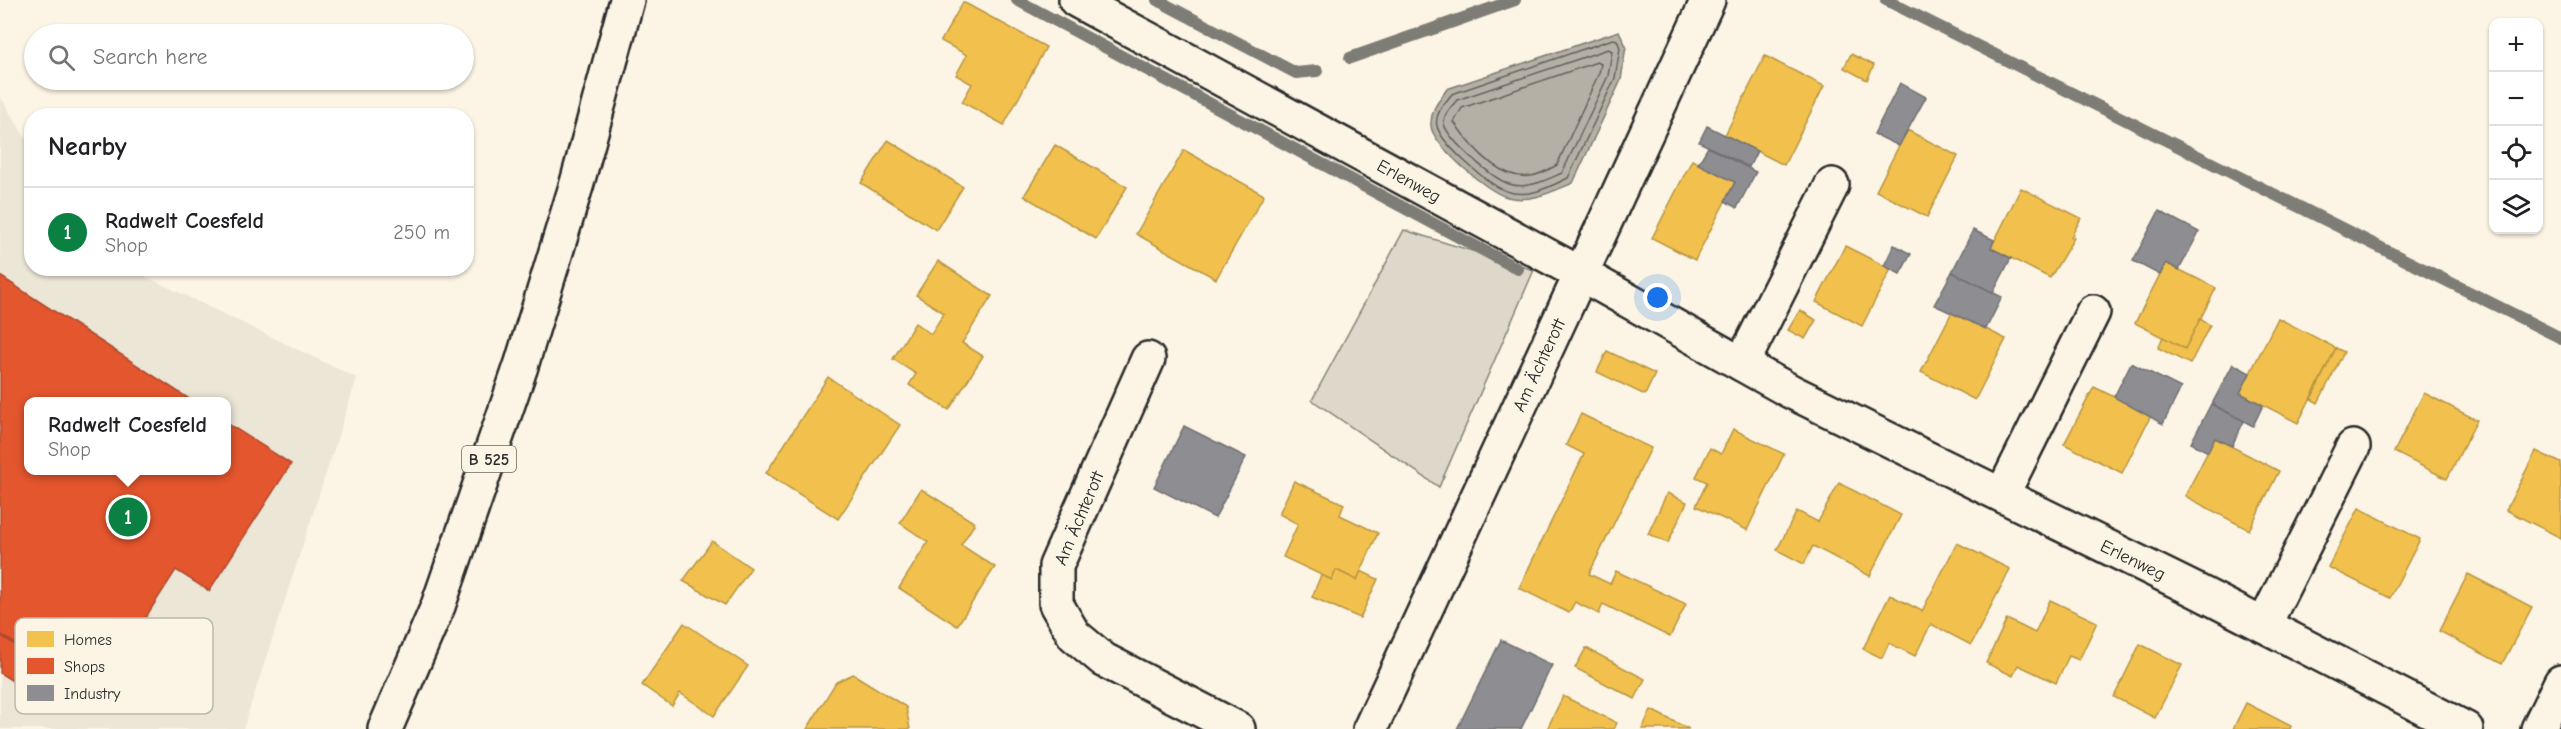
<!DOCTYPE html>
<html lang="en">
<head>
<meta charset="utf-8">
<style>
	body { margin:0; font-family:"Comic Neue",sans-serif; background:#f6f6f6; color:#202124 }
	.controls { position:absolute; right:18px; top:18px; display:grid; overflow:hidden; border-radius:12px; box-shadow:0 2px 4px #0004 }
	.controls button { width:54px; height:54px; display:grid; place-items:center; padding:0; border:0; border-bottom:2px solid #e0e0e0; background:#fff; color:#202124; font:30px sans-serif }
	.you { position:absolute; left:1658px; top:298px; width:21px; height:21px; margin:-15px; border:4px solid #fff; border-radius:50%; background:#1a73e8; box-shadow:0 0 0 9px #1a73e833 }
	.badge { display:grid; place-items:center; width:39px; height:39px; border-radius:50%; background:#0b8043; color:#fff; font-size:20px; font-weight:700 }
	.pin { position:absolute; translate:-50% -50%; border:3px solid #fff; box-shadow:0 2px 6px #0006 }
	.popup { position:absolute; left:24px; top:397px; width:207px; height:78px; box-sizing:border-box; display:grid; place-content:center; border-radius:12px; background:#fff; filter:drop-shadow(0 2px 4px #0005); font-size:20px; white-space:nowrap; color:#757577 }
	.popup b { font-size:22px; color:#202124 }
	.popup::after { content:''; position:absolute; left:50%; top:100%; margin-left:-12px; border:12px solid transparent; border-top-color:#fff }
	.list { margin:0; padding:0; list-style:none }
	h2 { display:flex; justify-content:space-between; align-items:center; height:78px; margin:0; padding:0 24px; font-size:26px }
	h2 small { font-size:20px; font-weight:400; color:#757577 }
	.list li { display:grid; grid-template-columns:39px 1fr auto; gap:18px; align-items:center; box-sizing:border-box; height:90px; padding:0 24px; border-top:2px solid #e0e0e0 }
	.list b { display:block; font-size:22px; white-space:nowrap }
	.list p { margin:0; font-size:20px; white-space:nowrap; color:#757577 }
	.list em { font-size:20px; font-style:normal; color:#757577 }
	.icon { flex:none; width:33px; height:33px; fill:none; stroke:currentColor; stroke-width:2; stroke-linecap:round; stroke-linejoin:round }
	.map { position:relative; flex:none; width:2561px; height:729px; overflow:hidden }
	.search { position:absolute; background:#fff; box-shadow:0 2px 4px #0004; left:24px; top:24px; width:450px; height:66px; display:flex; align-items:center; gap:15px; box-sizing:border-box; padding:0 21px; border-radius:33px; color:#757577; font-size:22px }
	.panel { position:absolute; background:#fff; box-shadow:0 2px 4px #0004; left:24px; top:108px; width:450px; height:168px; border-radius:24px }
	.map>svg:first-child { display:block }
	.built { fill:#ece6d7; fill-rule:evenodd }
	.green { fill:#ded8ca; stroke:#84827a; stroke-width:1.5 }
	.water { fill:#b4b0a5; stroke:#7d7b74; stroke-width:1.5 }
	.homes { fill:#f2c14e; stroke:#b69444; stroke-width:1.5 }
	.shops { fill:#e4572e; stroke:#ac4a2d; stroke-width:1.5 }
	.industry { fill:#8d8d92; stroke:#707073; stroke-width:1.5 }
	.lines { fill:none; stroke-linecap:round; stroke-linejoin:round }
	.shore { stroke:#62605c; stroke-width:1.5 }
	.stream { stroke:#7d7b74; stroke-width:12 }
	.minor-casing { stroke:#2b2b2b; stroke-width:38 }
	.major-casing { stroke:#2b2b2b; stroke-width:38 }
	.minor { stroke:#fcf5e5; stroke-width:33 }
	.major { stroke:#fcf5e5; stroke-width:33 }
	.labels { text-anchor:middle; stroke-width:6; stroke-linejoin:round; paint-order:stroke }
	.shield { fill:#fcf5e5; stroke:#6a6863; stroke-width:1.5 }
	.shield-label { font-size:16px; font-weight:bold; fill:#2b2b2b }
	.street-label { font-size:18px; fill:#2b2b2b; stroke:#fcf5e5 }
	.key { fill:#fcf5e5; stroke:#bdb8ad; stroke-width:1.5 }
	.key-label { font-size:16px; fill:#2b2b2b }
</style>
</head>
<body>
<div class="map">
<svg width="2561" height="729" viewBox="0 0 2561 729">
	<rect width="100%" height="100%" fill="#fcf5e5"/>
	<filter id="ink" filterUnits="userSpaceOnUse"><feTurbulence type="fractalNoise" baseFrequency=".0167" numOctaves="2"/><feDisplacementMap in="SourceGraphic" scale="12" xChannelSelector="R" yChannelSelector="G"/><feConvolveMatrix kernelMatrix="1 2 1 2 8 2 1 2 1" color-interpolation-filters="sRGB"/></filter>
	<g filter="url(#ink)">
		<path class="built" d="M 0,96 L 31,147 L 32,268 L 130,269 L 357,378 L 243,729 L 0,729 ZM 29,402 L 227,402 L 227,470 L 29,470 Z"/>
		<polygon class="green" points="1404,230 1534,270 1439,487 1312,400"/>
		<path class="water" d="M 1619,31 L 1626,46 L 1621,80 L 1573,183 C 1551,192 1531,203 1507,197 C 1488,193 1432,144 1431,126 C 1430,110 1439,101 1447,89 Z"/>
		<g class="homes">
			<polygon points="963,2 1046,47 1004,125 962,102 972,84 956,75 967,55 941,41"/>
			<polygon points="1851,54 1874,65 1867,80 1844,68"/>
			<polygon points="1765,56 1824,86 1784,165 1725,135"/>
			<polygon points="1907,130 1958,156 1927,217 1876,191"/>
			<polygon points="888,140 963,187 936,230 861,183"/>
			<polygon points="1055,145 1127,187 1096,239 1024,196"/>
			<polygon points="1184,150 1264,195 1216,279 1136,234"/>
			<polygon points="1692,160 1735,182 1695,260 1652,238"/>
			<polygon points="2021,188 2081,218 2071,237 2074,238 2050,278 1991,248"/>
			<polygon points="1845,246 1891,269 1862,326 1816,302"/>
			<polygon points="938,261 992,296 962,343 983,356 949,410 909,385 916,374 893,359 915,323 931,334 944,313 916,295"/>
			<polygon points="2166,263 2216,288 2185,349 2135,323"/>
			<polygon points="1800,310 1816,320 1805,339 1788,330"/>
			<polygon points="1952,312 2006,339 1975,400 1921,372"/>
			<polygon points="2278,318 2336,348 2298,423 2240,393"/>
			<polygon points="2200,319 2210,325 2190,364 2158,348 2163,337 2185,349"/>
			<polygon points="2336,348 2344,352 2318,403 2311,399"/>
			<polygon points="1607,351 1655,374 1645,395 1597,372"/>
			<polygon points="828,377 900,425 838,519 766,473"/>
			<polygon points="2094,387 2151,415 2122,473 2064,444"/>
			<polygon points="2424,393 2477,420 2447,479 2394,452"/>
			<polygon points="1581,414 1651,448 1589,574 1610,584 1616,571 1686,604 1670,637 1603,604 1599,614 1575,602 1569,613 1519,588 1584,454 1566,445"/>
			<polygon points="1733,429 1784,454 1747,530 1696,506 1707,482 1696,477 1710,448 1721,454"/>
			<polygon points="2215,438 2279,471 2249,530 2185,496"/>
			<polygon points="2536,451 2561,463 2561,538 2506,510"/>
			<polygon points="1294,481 1344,504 1340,515 1378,533 1357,580 1336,570 1332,580 1283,557 1298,524 1279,514"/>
			<polygon points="1839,483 1901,515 1870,576 1813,546 1804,564 1777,550 1797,511 1818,522"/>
			<polygon points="921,489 975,523 961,545 995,567 957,626 899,588 928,542 900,523"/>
			<polygon points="1667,493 1687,502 1668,543 1648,534"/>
			<polygon points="2359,508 2420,539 2390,598 2328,567"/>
			<polygon points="712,541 751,568 725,605 683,581"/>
			<polygon points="1957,543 2010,569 1971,645 1931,624 1915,656 1889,643 1882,658 1863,649 1890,595 1922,611"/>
			<polygon points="1336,570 1357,580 1361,571 1378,579 1360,618 1312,597 1321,575 1332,580"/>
			<polygon points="2468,574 2532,607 2502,664 2439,631"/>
			<polygon points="2050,600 2097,622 2079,660 2069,656 2056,683 2018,665 2013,676 1986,663 2007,619 2035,633"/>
			<polygon points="684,623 748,666 714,716 680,693 672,706 642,685"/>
			<polygon points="2140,644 2182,665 2155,718 2114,697"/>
			<polygon points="1586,648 1645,679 1635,699 1575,668"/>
			<polygon points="853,674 906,707 910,729 807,729 836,682"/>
			<polygon points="1563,696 1617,723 1614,729 1547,729"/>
			<polygon points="2246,703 2291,726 2290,729 2233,729"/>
			<polygon points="1651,710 1689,729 1642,729"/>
		</g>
		<g class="shops">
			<polygon points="0,276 194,402 29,402 29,470 227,470 227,423 291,464 209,591 176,570 95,696 0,634"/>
			<polygon points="0,635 77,685 60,712 0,673"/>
		</g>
		<g class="industry">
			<polygon points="1900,83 1926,97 1899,146 1874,134"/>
			<polygon points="1707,126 1757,151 1749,167 1699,142"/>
			<polygon points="1708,147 1756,172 1737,208 1725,201 1735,182 1698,164"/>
			<polygon points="2159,211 2199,232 2179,270 2166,263 2160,275 2133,261"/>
			<polygon points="1973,230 1994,240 1991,248 2011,258 1993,293 1952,272"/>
			<polygon points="1894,245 1911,254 1900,274 1884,266"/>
			<polygon points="1952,272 2002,297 1986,329 1934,305"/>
			<polygon points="2131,363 2181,388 2163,424 2114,397"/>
			<polygon points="2233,364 2250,373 2240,393 2263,405 2253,426 2212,404"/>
			<polygon points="2211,404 2244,421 2232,446 2215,438 2208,452 2191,443"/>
			<polygon points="1184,426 1246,457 1215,518 1154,487"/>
			<polygon points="1501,640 1552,665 1521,729 1457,729"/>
		</g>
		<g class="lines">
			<g class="shore">
				<path d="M 1613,39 L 1617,40 L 1620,48 L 1615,78 L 1568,178 C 1549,187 1528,199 1506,191 C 1489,185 1441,144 1437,126 C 1434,114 1445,103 1452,94 Z"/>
				<path d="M 1608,49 L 1612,51 L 1608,76 L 1562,173 C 1546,180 1527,190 1509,184 C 1492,178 1449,141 1444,124 C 1442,116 1452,106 1457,100 Z"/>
				<path d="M 1597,62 L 1601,64 L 1599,73 L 1557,165 C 1550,169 1539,175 1531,176 C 1499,181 1470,145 1454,122 L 1462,108 Z"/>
			</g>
			<g class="stream">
				<polyline points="1017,0 1518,269"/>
				<polyline points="1157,0 1296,73 1317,71"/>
				<polyline points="1886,0 2561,338"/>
				<polyline points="1350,58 1515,0"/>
			</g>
			<g class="minor-casing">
				<g id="minor">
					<polyline points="1076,0 1581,274 1790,391 2195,590 2466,729"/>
					<polyline points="1148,359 1056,566 1056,604 1074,635 1104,660 1238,729"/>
					<polyline points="1742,364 1832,185"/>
					<polyline points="2002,495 2093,312"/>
					<polyline points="2264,625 2353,447"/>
					<polyline points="1370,729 1708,0"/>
					<polyline points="2538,729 2561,682"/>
				</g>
			</g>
			<g class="major-casing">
				<polyline id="major" points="385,729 438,606 521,366 577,183 627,0"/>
			</g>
			<use href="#minor" class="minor"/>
			<use href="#major" class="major"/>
		</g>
	</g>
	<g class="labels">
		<rect class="shield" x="462" y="446" width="54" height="26" rx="4.5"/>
		<g class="shield-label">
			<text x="489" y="465">B 525</text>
		</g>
		<g class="street-label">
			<text transform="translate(1409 181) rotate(29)" y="6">Erlenweg</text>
			<text transform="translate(1539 365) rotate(-65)" y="6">Am Ächterott</text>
			<text transform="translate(1079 518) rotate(-67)" y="6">Am Ächterott</text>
			<text transform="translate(2133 560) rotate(26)" y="6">Erlenweg</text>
		</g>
	</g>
	<rect x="15" y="618" width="198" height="96" rx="9" class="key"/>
	<rect x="27" y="631" width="27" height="16" fill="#f2c14e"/>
	<rect x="27" y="658" width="27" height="16" fill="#e4572e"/>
	<rect x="27" y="685" width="27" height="16" fill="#8d8d92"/>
	<g class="key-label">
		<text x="64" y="645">Homes</text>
		<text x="64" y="672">Shops</text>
		<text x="64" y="699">Industry</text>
	</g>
</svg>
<div class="controls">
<button>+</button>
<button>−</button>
<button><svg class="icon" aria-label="locate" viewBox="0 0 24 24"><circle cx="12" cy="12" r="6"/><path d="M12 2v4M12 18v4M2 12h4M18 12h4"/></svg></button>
<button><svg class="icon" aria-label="layers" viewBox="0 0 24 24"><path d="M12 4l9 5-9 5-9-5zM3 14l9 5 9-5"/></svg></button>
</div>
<div class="you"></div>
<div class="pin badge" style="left:128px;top:517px">1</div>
<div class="popup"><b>Radwelt Coesfeld</b>Shop</div>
<div class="search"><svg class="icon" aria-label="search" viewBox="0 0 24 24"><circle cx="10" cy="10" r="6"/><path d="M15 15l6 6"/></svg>Search here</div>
<section class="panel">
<h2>Nearby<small></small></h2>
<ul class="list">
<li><span class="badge">1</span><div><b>Radwelt Coesfeld</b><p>Shop</p></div><em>250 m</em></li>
</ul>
</section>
</div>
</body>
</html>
